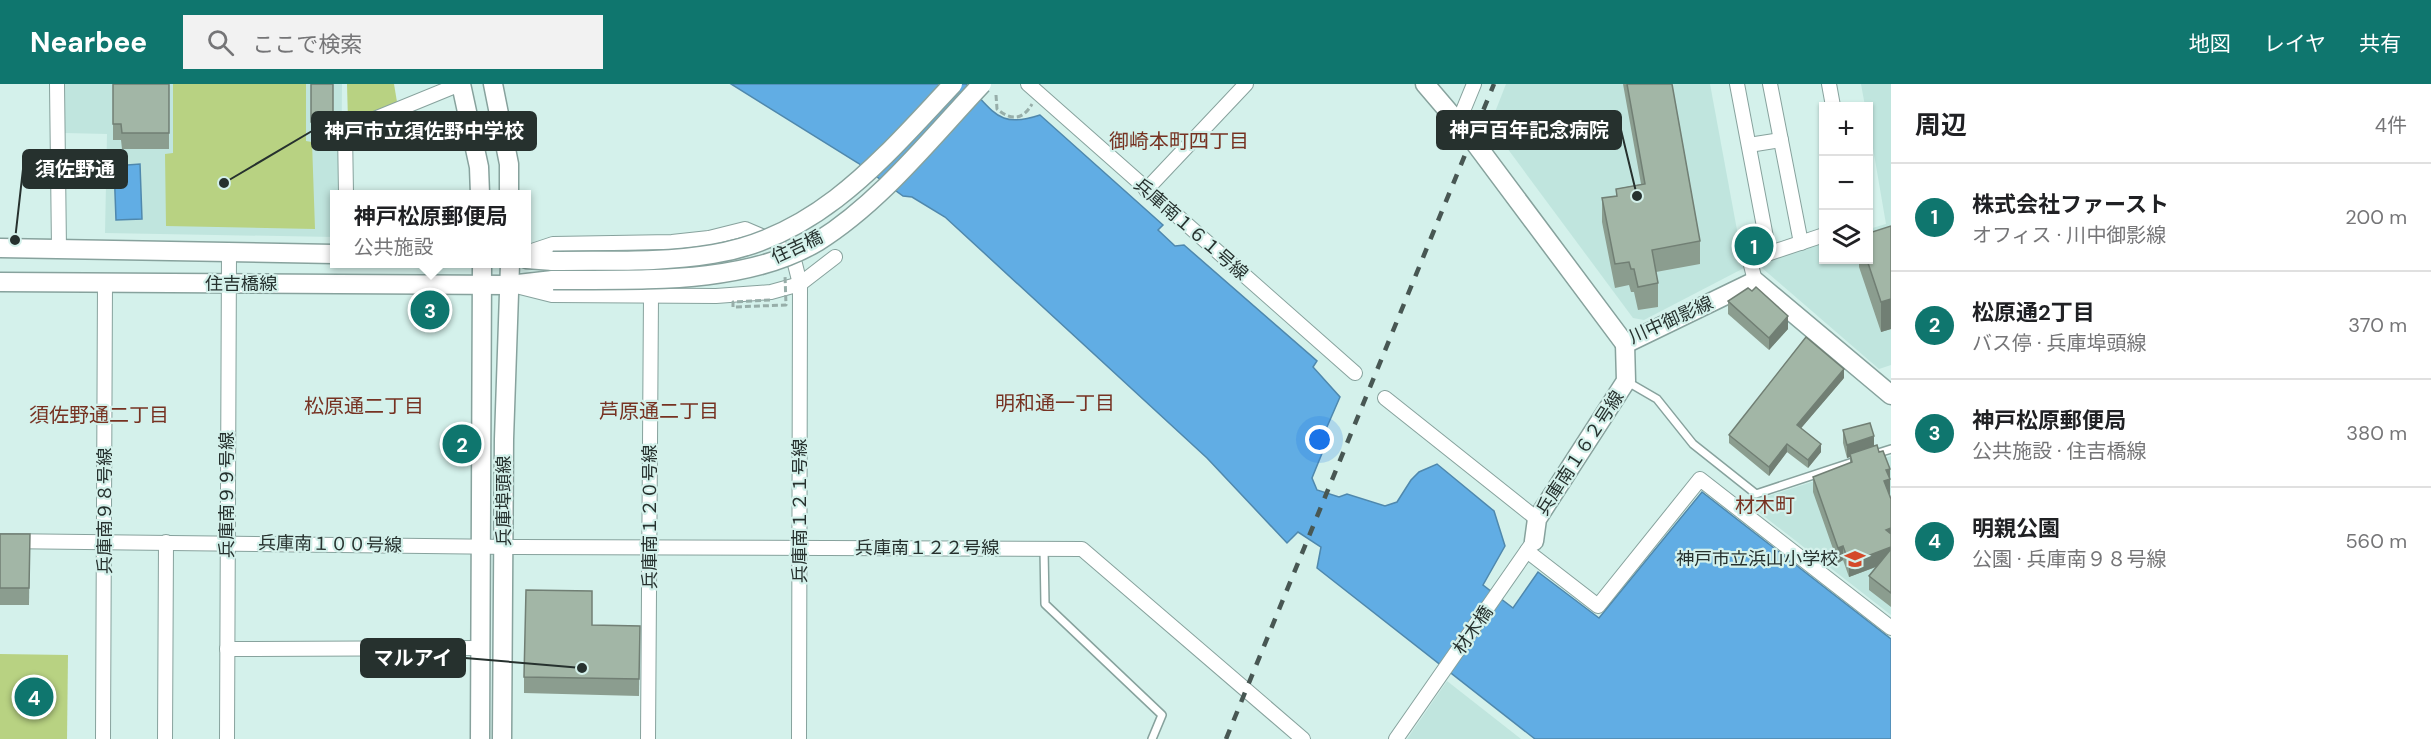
<!DOCTYPE html>
<html lang="ja">
<head>
<meta charset="utf-8">
<style>
	body { margin:0; font-family:"DM Sans","Noto Sans JP",sans-serif; background:#f2f2f2; color:#202124 }
	.controls { position:absolute; right:18px; top:18px; display:grid; overflow:hidden; border-radius:0px; box-shadow:0 2px 4px #0004 }
	.controls button { width:54px; height:54px; display:grid; place-items:center; padding:0; border:0; border-bottom:2px solid #e0e0e0; background:#fff; color:#202124; font:30px sans-serif }
	.you { position:absolute; left:1320px; top:356px; width:21px; height:21px; margin:-15px; border:4px solid #fff; border-radius:50%; background:#1a73e8; box-shadow:0 0 0 9px #1a73e833 }
	.badge { display:grid; place-items:center; width:39px; height:39px; border-radius:50%; background:#0f766e; color:#fff; font-size:20px; font-weight:700 }
	.pin { position:absolute; translate:-50% -50%; border:3px solid #fff; box-shadow:0 2px 6px #0006 }
	.popup { position:absolute; left:330px; top:106px; width:201px; height:78px; box-sizing:border-box; display:grid; place-content:center; border-radius:0px; background:#fff; filter:drop-shadow(0 2px 4px #0005); font-size:20px; white-space:nowrap; color:#757577 }
	.popup b { font-size:22px; color:#202124 }
	.popup::after { content:''; position:absolute; left:50%; top:100%; margin-left:-12px; border:12px solid transparent; border-top-color:#fff }
	.list { margin:0; padding:0; list-style:none }
	h2 { display:flex; justify-content:space-between; align-items:center; height:78px; margin:0; padding:0 24px; font-size:26px }
	h2 small { font-size:20px; font-weight:400; color:#757577 }
	.list li { display:grid; grid-template-columns:39px 1fr auto; gap:18px; align-items:center; box-sizing:border-box; height:108px; padding:0 24px; border-top:2px solid #e0e0e0 }
	.list b { display:block; font-size:22px; white-space:nowrap }
	.list p { margin:0; font-size:20px; white-space:nowrap; color:#757577 }
	.list em { font-size:20px; font-style:normal; color:#757577 }
	.icon { flex:none; width:33px; height:33px; fill:none; stroke:currentColor; stroke-width:2; stroke-linecap:round; stroke-linejoin:round }
	.map { position:relative; flex:none; width:1891px; height:655px; overflow:hidden }
	header { display:flex; align-items:center; gap:36px; box-sizing:border-box; height:84px; padding:0 30px; background:#0f766e; color:#fff }
	header strong { font-size:28px }
	nav { display:flex; gap:33px; margin-inline-start:auto; font-size:21px }
	.search { width:420px; height:54px; background:#f2f2f2; display:flex; align-items:center; gap:15px; box-sizing:border-box; padding:0 21px; border-radius:0px; color:#757577; font-size:22px }
	main { display:flex }
	aside { flex:1; background:#fff }
	.map>svg:first-child { display:block }
	.built { fill:#c0e5de }
	.green { fill:#b8d282 }
	.water { fill:#61ade4; stroke:#4f88ad; stroke-width:1.5 }
	.lines { fill:none; stroke-linecap:round; stroke-linejoin:round }
	.lane-casing { stroke:#87a29d; stroke-width:10 }
	.street-casing { stroke:#87a29d; stroke-width:16 }
	.secondary-casing { stroke:#87a29d; stroke-width:21 }
	.path { stroke:#97aea9; stroke-width:3; stroke-dasharray:6 3; stroke-linecap:butt }
	.lane { stroke:#fff; stroke-width:7 }
	.street { stroke:#fff; stroke-width:14 }
	.secondary { stroke:#fff; stroke-width:18 }
	.rail { stroke:#485753; stroke-width:4.5; stroke-dasharray:10 10; stroke-linecap:butt }
	.secondary-bridge-casing { stroke:#87a29d; stroke-width:21; stroke-linecap:butt }
	.path-bridge { stroke:#97aea9; stroke-width:3; stroke-dasharray:6 3; stroke-linecap:butt }
	.secondary-bridge { stroke:#fff; stroke-width:18 }
	.wall { fill:#8b9d8f }
	.shaded-wall { fill:#717f74 }
	.building { fill:#a2b6a6; stroke:#717f74; stroke-width:1.5 }
	.labels { text-anchor:middle; stroke-width:4.5; stroke-linejoin:round; paint-order:stroke }
	.street-label { font-size:18px; fill:#26312e; stroke:#d4f1eb }
	.poi-label { font-size:18px; fill:#26312e; stroke:#d4f1eb; text-anchor:end }
	.neighbourhood-label { font-size:20px; fill:#763222; stroke:#d4f1eb }
	.leader { fill:none; stroke:#26312e; stroke-width:2 }
	.callout-dot { fill:#26312e; stroke:#d4f1eb; stroke-width:2 }
	.callout { fill:#26312e; stroke:#26312e; stroke-width:2 }
	.callout-label { font-size:20px; text-anchor:middle; font-weight:bold; fill:#fff }
</style>
</head>
<body>
<header>
<strong>Nearbee</strong>
<div class="search"><svg class="icon" aria-label="search" viewBox="0 0 24 24"><circle cx="10" cy="10" r="6"/><path d="M15 15l6 6"/></svg>ここで検索</div>
<nav><a>地図</a><a>レイヤ</a><a>共有</a></nav>
</header>
<main>
<div class="map">
<svg width="1891" height="655" viewBox="0 0 1891 655">
	<rect width="100%" height="100%" fill="#d4f1eb"/>
	<g class="built">
		<polygon points="64,0 342,0 341,110 334,110 334,153 105,149 107,50 65,49"/>
		<polygon points="1506,0 1710,0 1744,184 1644,236 1633,234 1490,41"/>
		<polygon points="1861,0 1891,0 1891,281 1879,285 1762,184 1765,176 1823,159 1824,176 1868,176 1869,145 1886,140 1869,41 1868,22 1865,22"/>
		<polygon points="1891,372 1891,531 1747,419"/>
		<polygon points="1447,597 1521,655 1407,655"/>
	</g>
	<g class="green">
		<polygon points="173,0 306,0 306,57 312,58 315,145 166,142 165,70 173,69"/>
		<polygon points="347,0 394,0 397,18 348,37"/>
		<polygon points="0,570 68,571 67,655 0,655"/>
	</g>
	<g class="water">
		<path d="M 731,0 L 966,0 C 995,28 998,45 1040,31 L 1163,141 L 1158,146 L 1175,162 L 1184,161 L 1317,277 L 1313,283 L 1340,313 L 1320,359 L 1325,362 L 1312,394 L 1317,406 L 1339,413 L 1347,410 L 1385,422 L 1397,418 L 1411,396 L 1419,388 L 1437,380 L 1494,427 L 1505,462 L 1483,501 L 1513,524 L 1538,488 L 1599,534 L 1702,408 L 1891,555 L 1891,655 L 1535,655 L 1317,484 L 1321,463 L 1298,448 L 1287,459 L 1207,374 L 945,133 L 912,113 L 903,112 L 858,79 Z"/>
		<polygon points="140,80 142,135 116,136 114,82"/>
	</g>
	<g class="lines">
		<g class="lane-casing">
			<g id="lane">
				<polyline points="1626,297 1657,315 1693,360 1756,410 1856,377"/>
				<polyline points="1875,370 1891,365"/>
				<polyline points="1044,465 1045,520 1162,631 1152,655"/>
			</g>
		</g>
		<g class="street-casing">
			<g id="street">
				<polyline points="57,0 59,165"/>
				<polyline points="1028,0 1355,289"/>
				<polyline points="1737,0 1769,169"/>
				<polyline points="1770,0 1801,159"/>
				<polyline points="1829,0 1833,22"/>
				<polyline points="1458,39 1474,0"/>
				<polyline points="1749,61 1781,56"/>
				<polyline points="1146,106 1246,0"/>
				<polyline points="346,110 345,47 460,0"/>
				<polyline points="526,169 553,160 672,158 709,154 745,145 776,158 795,180 800,200 799,655"/>
				<polyline points="1755,197 1751,181 1758,173 1824,151"/>
				<polyline points="520,203 552,211 716,212 771,208 800,200 835,173"/>
				<polyline points="1385,314 1537,435"/>
				<polyline points="0,457 517,463 1082,465 1303,655"/>
				<polyline points="1527,467 1598,522 1700,395 1891,544"/>
				<polyline points="227,565 480,564"/>
				<polyline points="103,655 105,198"/>
				<polyline points="165,655 166,458"/>
				<polyline points="227,655 229,168"/>
				<polyline points="648,655 651,211"/>
				<polyline points="1396,655 1531,461"/>
			</g>
		</g>
		<g class="secondary-casing">
			<g id="secondary">
				<polyline points="461,0 479,83 480,110"/>
				<polyline points="493,0 509,80 509,110"/>
				<polyline points="1425,0 1472,55 1625,260"/>
				<polyline points="0,164 334,170"/>
				<polyline points="526,175 553,177"/>
				<polyline points="0,198 509,201 553,196"/>
				<polyline points="1625,260 1755,197 1891,311"/>
				<polyline points="1534,457 1537,435 1626,297 1625,260"/>
				<polyline points="480,655 482,180"/>
				<polyline points="502,655 504,355 510,180"/>
			</g>
		</g>
		<path class="path" d="M 996,11 L 997,25 C 1011,37 1023,36 1032,20"/>
		<use href="#lane" class="lane"/>
		<use href="#street" class="street"/>
		<use href="#secondary" class="secondary"/>
		<polyline class="rail" points="1226,655 1494,0"/>
		<g class="secondary-bridge-casing">
			<g id="secondary-bridge">
				<path d="M 553,177 C 606,176 660,179 713,170 C 819,153 884,73 953,0"/>
				<path d="M 553,196 C 636,195 743,202 817,158 C 881,118 931,54 982,0"/>
			</g>
		</g>
		<polyline class="path-bridge" points="770,216 733,218 733,223 786,221 785,191"/>
		<use href="#secondary-bridge" class="secondary-bridge"/>
	</g>
	<g class="wall">
		<polygon points="113,0 169,0 169,65 122,65 121,56 113,56"/>
		<rect x="311" y="0" width="22" height="54"/>
		<polygon points="1623,0 1672,0 1700,157 1700,180 1656,188 1658,199 1658,223 1638,226 1634,208 1631,208 1629,201 1615,204 1602,138 1602,114 1616,112 1616,105 1641,100"/>
		<polygon points="1891,142 1891,245 1881,248 1859,183 1859,176 1869,176"/>
		<polygon points="1728,217 1788,245 1769,266 1728,230"/>
		<polygon points="1844,294 1801,344 1821,368 1808,384 1787,368 1769,392 1729,359 1729,351"/>
		<polygon points="1843,346 1874,362 1890,385 1889,410 1891,463 1891,523 1869,506 1869,492 1876,483 1849,493 1843,476 1838,479 1813,408 1813,393 1850,379 1850,373 1847,374 1843,359"/>
		<polygon points="0,450 30,450 29,521 0,521"/>
		<polygon points="592,541 640,542 639,612 524,609 524,593"/>
	</g>
	<g class="shaded-wall">
		<polygon points="1759,155 1759,163 1745,168 1745,159"/>
		<polygon points="1891,215 1891,245 1881,248 1881,218"/>
		<polygon points="1788,232 1788,245 1769,266 1769,254"/>
		<polygon points="1844,285 1844,294 1797,349 1797,341"/>
		<polygon points="1874,352 1874,365 1850,370 1850,373 1847,374 1847,361"/>
		<polygon points="1787,360 1787,368 1769,392 1769,383"/>
		<polygon points="1821,360 1821,368 1808,384 1808,376"/>
		<polygon points="1890,385 1890,410 1884,412 1884,397 1886,386"/>
		<polygon points="1891,444 1891,458 1886,446"/>
		<polygon points="1843,462 1843,476 1838,479 1838,464"/>
		<polygon points="1891,463 1891,477 1849,493 1849,479"/>
	</g>
	<g class="building">
		<polygon points="113,0 169,0 169,49 122,49 121,40 113,40"/>
		<rect x="311" y="0" width="22" height="38"/>
		<polygon points="1627,0 1672,0 1700,157 1652,166 1658,199 1638,203 1634,185 1631,185 1629,178 1615,180 1602,114 1617,112 1616,105 1645,100"/>
		<polygon points="1891,142 1891,215 1881,218 1867,176 1869,176 1869,149"/>
		<polygon points="1757,144 1759,155 1745,159 1743,146"/>
		<polygon points="1756,203 1788,232 1769,254 1728,217 1748,204 1752,207"/>
		<polygon points="1806,253 1844,285 1797,341 1821,360 1808,376 1787,360 1769,383 1729,351"/>
		<polygon points="1870,339 1874,352 1847,361 1843,346"/>
		<polygon points="1877,361 1879,368 1883,367 1890,385 1886,386 1890,395 1884,397 1891,415 1891,444 1886,446 1891,450 1891,463 1849,479 1843,462 1838,464 1813,393 1852,378 1850,370"/>
		<polygon points="0,450 30,450 29,504 0,504"/>
		<polygon points="1891,465 1891,509 1869,492"/>
		<polygon points="526,506 592,507 592,541 640,542 639,595 524,593"/>
	</g>
	<defs>
		<g id="school-bare" transform="scale(1.62)"><path d="M0-5L7-2L0 1L-7-2ZM-4 1L0 2.5L4 1V4Q0 6-4 4Z" fill="#d44a2a" stroke="#d4f1eb" stroke-width="2.5" paint-order="stroke"/></g>
	</defs>
	<g fill-rule="evenodd">
		<use href="#school-bare" x="1855" y="475"/>
	</g>
	<g class="labels">
		<g class="street-label">
			<text transform="translate(1191 145) rotate(41)" y="6">兵庫南１６１号線</text>
			<text transform="translate(797 163) rotate(-25)" y="6">住吉橋</text>
			<text x="241" y="206">住吉橋線</text>
			<text transform="translate(1671 236) rotate(-24)" y="6">川中御影線</text>
			<text transform="translate(1580 369) rotate(-57)" y="6">兵庫南１６２号線</text>
			<text transform="translate(227 411) rotate(-90)" y="6">兵庫南９９号線</text>
			<text transform="translate(504 417) rotate(-90)" y="6">兵庫埠頭線</text>
			<text transform="translate(105 427) rotate(-90)" y="6">兵庫南９８号線</text>
			<text transform="translate(800 427) rotate(-90)" y="6">兵庫南１２１号線</text>
			<text transform="translate(650 433) rotate(-90)" y="6">兵庫南１２０号線</text>
			<text transform="translate(330 460) rotate(1)" y="6">兵庫南１００号線</text>
			<text x="927" y="470">兵庫南１２２号線</text>
			<text transform="translate(1473 546) rotate(-55)" y="6">材木橋</text>
		</g>
		<g class="poi-label">
			<text x="1838" y="481">神戸市立浜山小学校</text>
		</g>
		<g class="neighbourhood-label">
			<text x="1179" y="64">御崎本町四丁目</text>
			<text x="1055" y="326">明和通一丁目</text>
			<text x="364" y="329">松原通二丁目</text>
			<text x="659" y="334">芦原通二丁目</text>
			<text x="99" y="338">須佐野通二丁目</text>
			<text x="1765" y="428">材木町</text>
		</g>
	</g>
	<path class="leader" d="M1637 112L1621 46M224 99L312 47M15 156L23 85M582 584L465 574"/>
	<g class="callout-dot">
		<circle cx="1637" cy="112" r="6"/>
		<circle cx="224" cy="99" r="6"/>
		<circle cx="15" cy="156" r="6"/>
		<circle cx="582" cy="584" r="6"/>
	</g>
	<g class="callout">
		<rect x="1437" y="27" width="184" height="38" rx="6"/>
		<rect x="312" y="28" width="224" height="38" rx="6"/>
		<rect x="23" y="66" width="104" height="38" rx="6"/>
		<rect x="361" y="555" width="104" height="38" rx="6"/>
	</g>
	<g class="callout-label">
		<text x="1529" y="53">神戸百年記念病院</text>
		<text x="424" y="54">神戸市立須佐野中学校</text>
		<text x="75" y="92">須佐野通</text>
		<text x="413" y="581">マルアイ</text>
	</g>
</svg>
<div class="controls">
<button>+</button>
<button>−</button>
<button><svg class="icon" aria-label="layers" viewBox="0 0 24 24"><path d="M12 4l9 5-9 5-9-5zM3 14l9 5 9-5"/></svg></button>
</div>
<div class="you"></div>
<div class="pin badge" style="left:1754px;top:162px">1</div>
<div class="pin badge" style="left:462px;top:360px">2</div>
<div class="pin badge" style="left:430px;top:226px">3</div>
<div class="popup"><b>神戸松原郵便局</b>公共施設</div>
<div class="pin badge" style="left:34px;top:613px">4</div>
</div>
<aside>
<h2>周辺<small>4件</small></h2>
<ul class="list">
<li><span class="badge">1</span><div><b>株式会社ファースト</b><p>オフィス · 川中御影線</p></div><em>200 m</em></li>
<li><span class="badge">2</span><div><b>松原通2丁目</b><p>バス停 · 兵庫埠頭線</p></div><em>370 m</em></li>
<li><span class="badge">3</span><div><b>神戸松原郵便局</b><p>公共施設 · 住吉橋線</p></div><em>380 m</em></li>
<li><span class="badge">4</span><div><b>明親公園</b><p>公園 · 兵庫南９８号線</p></div><em>560 m</em></li>
</ul>
</aside>
</main>
</body>
</html>
